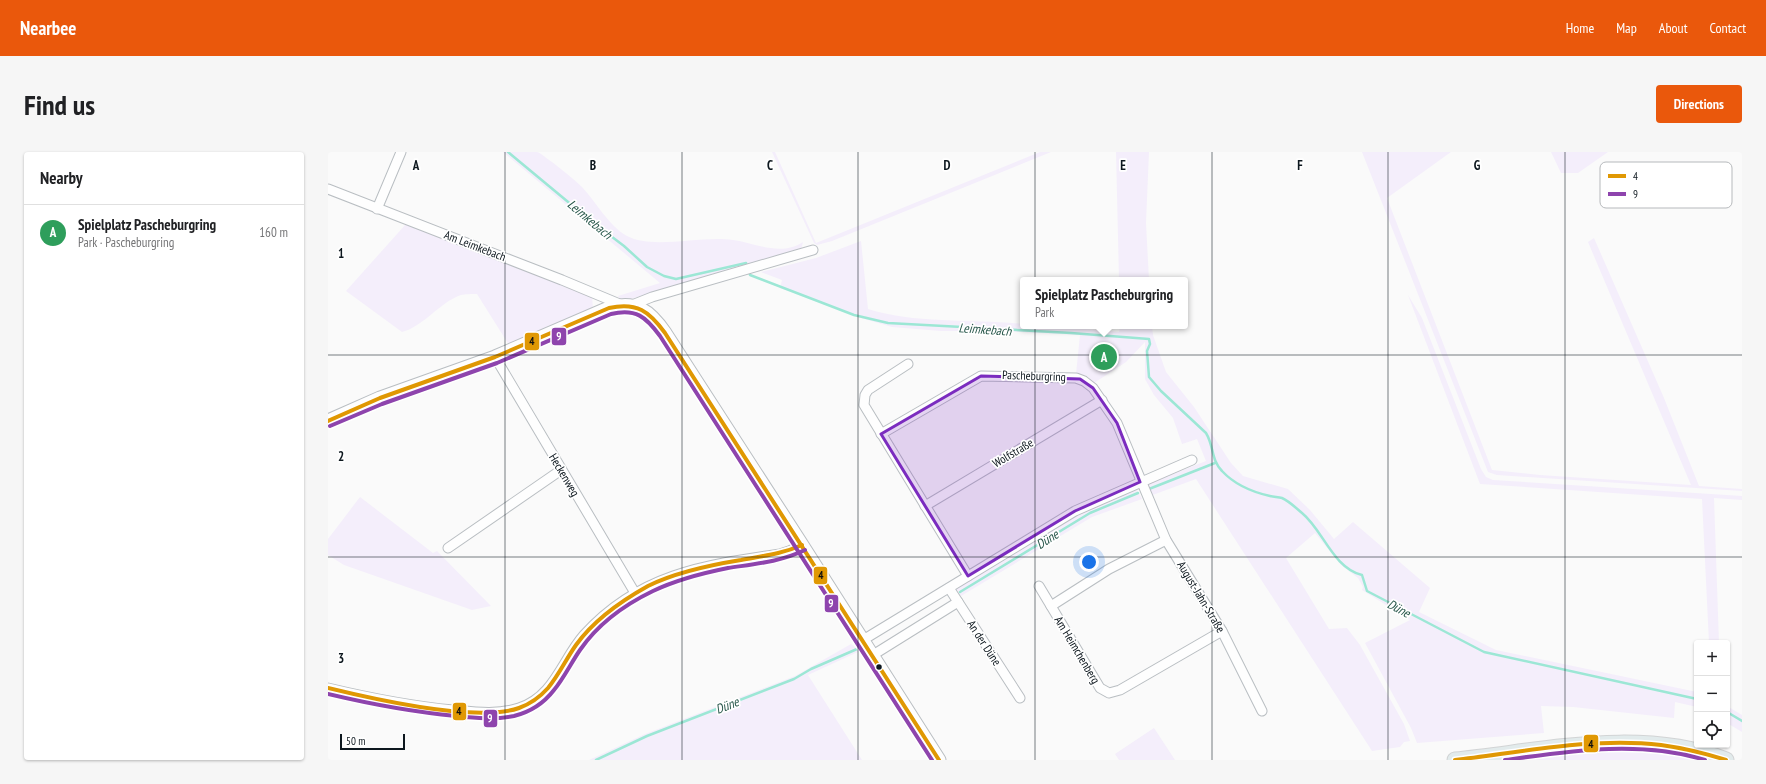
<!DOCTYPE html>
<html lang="en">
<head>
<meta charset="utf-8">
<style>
	body { margin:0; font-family:"PT Sans Narrow",sans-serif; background:#f6f6f6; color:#202124 }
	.controls { position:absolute; right:12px; bottom:12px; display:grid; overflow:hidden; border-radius:4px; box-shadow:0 1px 3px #0004 }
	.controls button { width:36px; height:36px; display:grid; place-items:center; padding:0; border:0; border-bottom:1px solid #e0e0e0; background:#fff; color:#202124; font:20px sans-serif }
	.scale { position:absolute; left:12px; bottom:10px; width:65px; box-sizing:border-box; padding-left:4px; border:2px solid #0d171e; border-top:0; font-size:11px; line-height:14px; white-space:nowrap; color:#0d171e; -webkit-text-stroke:3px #fff; paint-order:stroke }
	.you { position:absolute; left:761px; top:410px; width:14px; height:14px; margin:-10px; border:3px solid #fff; border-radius:50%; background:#1a73e8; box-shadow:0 0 0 6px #1a73e833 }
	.badge { display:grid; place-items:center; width:26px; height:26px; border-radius:50%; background:#ea580c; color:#fff; font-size:13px; font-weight:700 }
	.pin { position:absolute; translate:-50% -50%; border:2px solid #fff; box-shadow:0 1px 4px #0006 }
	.popup { position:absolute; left:692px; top:125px; width:168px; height:52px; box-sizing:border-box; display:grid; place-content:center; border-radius:4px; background:#fff; filter:drop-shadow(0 1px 3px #0005); font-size:13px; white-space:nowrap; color:#757577 }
	.popup b { font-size:15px; color:#202124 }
	.popup::after { content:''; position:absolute; left:50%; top:100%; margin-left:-8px; border:8px solid transparent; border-top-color:#fff }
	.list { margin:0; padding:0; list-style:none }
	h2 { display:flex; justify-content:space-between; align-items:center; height:52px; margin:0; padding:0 16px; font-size:17px }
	h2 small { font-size:13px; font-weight:400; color:#757577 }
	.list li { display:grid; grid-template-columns:26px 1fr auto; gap:12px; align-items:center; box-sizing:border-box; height:56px; padding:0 16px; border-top:1px solid #e0e0e0 }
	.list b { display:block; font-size:15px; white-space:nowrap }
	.list p { margin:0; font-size:13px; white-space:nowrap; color:#757577 }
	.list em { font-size:13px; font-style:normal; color:#757577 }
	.icon { flex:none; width:22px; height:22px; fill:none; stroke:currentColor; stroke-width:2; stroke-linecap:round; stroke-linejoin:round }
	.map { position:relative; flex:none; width:1414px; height:608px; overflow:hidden; border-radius:4px }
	header { display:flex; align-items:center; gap:24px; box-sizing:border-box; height:56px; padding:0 20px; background:#ea580c; color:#fff }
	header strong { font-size:19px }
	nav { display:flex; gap:22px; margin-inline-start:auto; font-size:14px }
	.intro { display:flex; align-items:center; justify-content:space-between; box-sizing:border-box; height:96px; padding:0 24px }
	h1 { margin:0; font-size:28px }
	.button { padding:10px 18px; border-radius:4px; background:#ea580c; color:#fff; font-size:14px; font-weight:700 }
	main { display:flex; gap:24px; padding:0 24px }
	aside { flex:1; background:#fff; border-radius:4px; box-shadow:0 1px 3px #0004 }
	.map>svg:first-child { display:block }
	.green { fill:#f4eefb }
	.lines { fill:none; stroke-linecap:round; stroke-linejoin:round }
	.stream { stroke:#9ce7d5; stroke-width:2.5 }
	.street-casing { stroke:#b9bec2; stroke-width:11 }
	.secondary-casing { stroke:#b9bec2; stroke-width:15 }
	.primary-casing { stroke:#d2d4d5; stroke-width:17 }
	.street { stroke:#fefefe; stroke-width:9 }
	.secondary { stroke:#fefefe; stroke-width:13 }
	.primary { stroke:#e2ebec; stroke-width:15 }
	.bus-1-casing { stroke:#fff; stroke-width:7 }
	.bus-2-casing { stroke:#fff; stroke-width:7 }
	.bus-1 { stroke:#e09803; stroke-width:4 }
	.bus-2 { stroke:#8e44ad; stroke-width:4 }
	.marked { fill:#7b2cbf; fill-opacity:0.2; stroke:#7b2cbf; stroke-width:3; stroke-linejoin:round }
	.grid { fill:none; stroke:#0d171e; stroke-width:1; stroke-opacity:0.55 }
	.bus-dot { fill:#0d171e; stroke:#fff; stroke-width:1.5 }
	.labels { text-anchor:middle; stroke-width:3.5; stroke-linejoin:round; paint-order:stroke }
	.street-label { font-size:12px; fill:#0d171e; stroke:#fff }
	.water-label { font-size:13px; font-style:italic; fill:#28574b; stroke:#fff }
	.key { fill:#fff; stroke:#b6b9bc; stroke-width:1 }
	.key-label { font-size:11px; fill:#0d171e }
	.grid-label { font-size:13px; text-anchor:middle; font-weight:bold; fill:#0d171e; stroke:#fff; stroke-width:3.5; stroke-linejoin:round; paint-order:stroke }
	.line-badge { stroke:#fff; stroke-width:1.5 }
	.badge-label { font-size:11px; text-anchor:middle; font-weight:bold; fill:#fff }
	.pale-badge-label { font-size:11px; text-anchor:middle; font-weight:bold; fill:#111 }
</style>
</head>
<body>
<header>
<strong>Nearbee</strong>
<nav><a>Home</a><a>Map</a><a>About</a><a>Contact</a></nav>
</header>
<div class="intro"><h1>Find us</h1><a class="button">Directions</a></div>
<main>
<aside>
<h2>Nearby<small></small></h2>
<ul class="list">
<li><span class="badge" style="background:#2e9e5b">A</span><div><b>Spielplatz Pascheburgring</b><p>Park · Pascheburgring</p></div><em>160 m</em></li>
</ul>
</aside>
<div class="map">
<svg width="1414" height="608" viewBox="0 0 1414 608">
	<rect width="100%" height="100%" fill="#fafafa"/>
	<g class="green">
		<path d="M 175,0 C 185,0 199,0 209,0 C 213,1 219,7 224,10 C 234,18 245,26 254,35 C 268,50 281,74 299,84 C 325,98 374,83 405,88 C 428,91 452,105 475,90 L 473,98 L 299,148 L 293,148 L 290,144 L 332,131 Z"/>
		<polygon points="444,0 447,0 488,91 712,0 723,0 504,89 489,93 486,91"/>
		<polygon points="788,0 821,0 818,71 821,128 791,128"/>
		<polygon points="1034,0 1123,0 1059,46 1164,318 1212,323 1363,333 1260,90 1266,86 1336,246 1371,334 1414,337 1414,339 1169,323 1160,320"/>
		<polygon points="1223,0 1280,0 1250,21 1233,21"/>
		<path d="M 78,72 L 264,143 L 265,158 L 181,193 L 149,142 C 144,142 137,142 133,143 C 112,150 95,175 74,180 L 18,139 Z"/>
		<path d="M 533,89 L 540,157 C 586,172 647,167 695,172 L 695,174 L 724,174 L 791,180 L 792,174 L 824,174 L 825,183 L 838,220 L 866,255 L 903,311 L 915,324 L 960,337 L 982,358 L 1006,387 L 1025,370 L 1102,436 L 1091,460 L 1168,498 L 1369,540 L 1369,555 L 1347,550 L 1346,566 L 1245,555 L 1213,554 L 1216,581 L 1089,591 L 1083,576 L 1037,491 L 1082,468 L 1034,438 L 1035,435 L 1030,426 L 1013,413 L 987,381 L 958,406 L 1001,477 L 1019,476 L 1032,493 L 1076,572 L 1082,589 L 1076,590 L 1072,595 L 1044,599 L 868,327 L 822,344 L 820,332 L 878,309 L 869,287 L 854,292 L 845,266 L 826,243 L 817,227 L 817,190 L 798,210 L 766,231 L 759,224 L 748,222 L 752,183 L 672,179 L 613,179 L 564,175 L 533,166 L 452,136 L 454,128 L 433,120 L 488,106 Z"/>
		<polygon points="1080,143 1094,166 1153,317 1158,325 1165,328 1414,344 1414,348 1386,346 1391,491 1381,491 1374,347 1152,332"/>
		<polygon points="805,337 809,338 814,347 764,365 633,444 628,436 739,367"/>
		<polygon points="32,345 105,401 109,399 163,454 144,458 16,413 0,403 0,387"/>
		<polygon points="523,492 532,499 480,523 534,608 261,608 317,582 467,524"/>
		<polygon points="1399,554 1414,563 1414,580 1399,571"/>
		<polygon points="826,576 847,608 791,608 787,602"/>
		<polygon points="1269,598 1335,598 1378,608 1173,608"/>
	</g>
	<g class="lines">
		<g class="stream">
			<polyline points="180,0 263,69 296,94 319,115 336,124 348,127 418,111 419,114"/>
			<path d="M 421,119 L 422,123 L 526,163 L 560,171 L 743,181 L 821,187 L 822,192 L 819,199 L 821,225 L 833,239 L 878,281 C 886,294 883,308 894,319 C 907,333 924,340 942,344 C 946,345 950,345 954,346 C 961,349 968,356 974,361 C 995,378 1005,416 1034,423 L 1039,439 L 1156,500 L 1369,547"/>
			<polyline points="821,337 887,311"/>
			<polyline points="632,440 762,361 810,341"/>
			<polyline points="1399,560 1414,569"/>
			<polyline points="268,608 319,584 466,527 483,517 529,497"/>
		</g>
		<g class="street-casing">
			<g id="street">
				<polyline points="0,37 234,128 294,153"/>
				<polyline points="49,57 73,0"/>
				<polyline points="304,153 324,145 485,98"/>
				<polyline points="167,205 307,441"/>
				<polyline points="580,212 540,238 537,243 536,253 640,424"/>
				<polyline points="553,282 653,224 748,226 756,229 765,236 789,271 838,388 894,479 934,559"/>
				<polyline points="597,354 774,248"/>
				<polyline points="838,388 781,417 723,454 772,536 781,541 792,538 894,479"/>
				<polyline points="120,396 233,318"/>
				<polyline points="711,434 723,454"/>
				<polyline points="621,436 692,546"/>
				<polyline points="535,488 747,359 864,308"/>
				<polyline points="545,503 630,450"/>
				<path d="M 0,536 C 42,546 83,554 125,558 C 147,560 170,563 191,556 C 226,545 234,508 256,483 C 311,422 376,413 452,402 L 461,399 L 474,393"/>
			</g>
		</g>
		<g class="secondary-casing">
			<path id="secondary" d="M 0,269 L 52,246 L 167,205 L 281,156 C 308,148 322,159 337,181 L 474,393 L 611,608"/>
		</g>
		<g class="primary-casing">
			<path id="primary" d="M 1127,608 C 1216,599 1312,575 1398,608"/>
		</g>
		<use href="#street" class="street"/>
		<use href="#secondary" class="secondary"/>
		<use href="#primary" class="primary"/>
		<g class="bus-1-casing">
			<g id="bus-1">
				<path d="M 0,269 L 52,246 L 167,205 L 281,156 C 309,150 321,159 337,181 L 611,608"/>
				<path d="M 0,536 C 45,547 148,571 191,556 C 202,552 212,545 220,536 C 231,523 238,507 248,493 C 266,468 293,449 320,434 C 348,420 382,413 413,408 C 434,404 454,402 474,393"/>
				<path d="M 1127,608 C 1194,600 1265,585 1333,593 C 1355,596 1376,601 1398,608"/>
			</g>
		</g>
		<g class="bus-2-casing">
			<g id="bus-2">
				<path d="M 2,274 L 54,252 L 169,211 L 283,162 C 308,156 318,165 332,184 L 604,608"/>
				<path d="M 0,542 C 42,552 85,560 128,564 C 147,566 167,568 186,564 C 202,560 216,551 226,538 C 236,526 243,511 252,498 C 270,472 298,452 325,439 C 348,428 375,421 400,416 C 426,412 452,410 477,398"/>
				<path d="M 1177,608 C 1242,599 1312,588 1377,608"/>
			</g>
		</g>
		<use href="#bus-1" class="bus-1"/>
		<use href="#bus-2" class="bus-2"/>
	</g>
	<path class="marked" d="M 653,224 L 752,227 L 765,236 L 789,271 L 812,330 L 747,359 L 640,424 L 553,282 Z"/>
	<path class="grid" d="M 177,0 L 177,608M 354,0 L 354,608M 530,0 L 530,608M 707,0 L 707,608M 884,0 L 884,608M 1060,0 L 1060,608M 1237,0 L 1237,608M 0,203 L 1414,203M 0,405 L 1414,405"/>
	<circle class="bus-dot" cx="551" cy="515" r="3.5"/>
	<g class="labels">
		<g class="street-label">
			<text transform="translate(147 94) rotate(21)" y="4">Am Leimkebach</text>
			<text transform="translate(706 224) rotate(2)" y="4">Pascheburgring</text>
			<text transform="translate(685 301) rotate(-31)" y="4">Wolfstraße</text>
			<text transform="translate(236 323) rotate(59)" y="4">Heckenweg</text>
			<text transform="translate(873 445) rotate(59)" y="4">August-Jahn-Straße</text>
			<text transform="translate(656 491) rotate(57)" y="4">An der Düne</text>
			<text transform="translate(749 498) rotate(59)" y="4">Am Heimchenberg</text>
		</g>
		<g class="water-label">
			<text transform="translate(262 67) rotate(40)" y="5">Leimkebach</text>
			<text transform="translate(657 177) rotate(4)" y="5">Leimkebach</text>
			<text transform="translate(719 387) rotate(-32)" y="5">Düne</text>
			<text transform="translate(1071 456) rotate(28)" y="5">Düne</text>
			<text transform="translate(399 553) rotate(-21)" y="5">Düne</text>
		</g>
	</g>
	<rect x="1272" y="10" width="132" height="46" rx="6" class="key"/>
	<rect x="1280" y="22" width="18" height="4" fill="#e09803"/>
	<rect x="1280" y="40" width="18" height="4" fill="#8e44ad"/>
	<g class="key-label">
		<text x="1305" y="28">4</text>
		<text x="1305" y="46">9</text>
	</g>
	<g class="grid-label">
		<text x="88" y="18">A</text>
		<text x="265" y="18">B</text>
		<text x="442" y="18">C</text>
		<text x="619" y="18">D</text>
		<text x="795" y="18">E</text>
		<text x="972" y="18">F</text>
		<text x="1149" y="18">G</text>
		<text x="13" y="106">1</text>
		<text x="13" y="309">2</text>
		<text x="13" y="511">3</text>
	</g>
	<g class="line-badge">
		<rect x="223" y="175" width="16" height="19" rx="4" fill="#8e44ad"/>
		<rect x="196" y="180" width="16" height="19" rx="4" fill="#e09803"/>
		<rect x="485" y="414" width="15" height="19" rx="4" fill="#e09803"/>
		<rect x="496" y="442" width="15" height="19" rx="4" fill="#8e44ad"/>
		<rect x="124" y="550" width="15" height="19" rx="4" fill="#e09803"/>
		<rect x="155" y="557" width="15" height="19" rx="4" fill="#8e44ad"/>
		<rect x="1255" y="582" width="16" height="19" rx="4" fill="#e09803"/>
	</g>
	<g class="badge-label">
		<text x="231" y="188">9</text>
		<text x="503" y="455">9</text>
		<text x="162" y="570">9</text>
	</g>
	<g class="pale-badge-label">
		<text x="204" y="193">4</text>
		<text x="493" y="427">4</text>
		<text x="131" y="563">4</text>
		<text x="1263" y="596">4</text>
	</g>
</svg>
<div class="controls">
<button>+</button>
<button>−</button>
<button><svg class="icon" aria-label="locate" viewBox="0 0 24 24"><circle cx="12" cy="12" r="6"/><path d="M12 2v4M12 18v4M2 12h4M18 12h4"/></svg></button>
</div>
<div class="scale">50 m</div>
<div class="you"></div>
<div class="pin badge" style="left:776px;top:205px;background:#2e9e5b">A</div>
<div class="popup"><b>Spielplatz Pascheburgring</b>Park</div>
</div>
</main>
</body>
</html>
